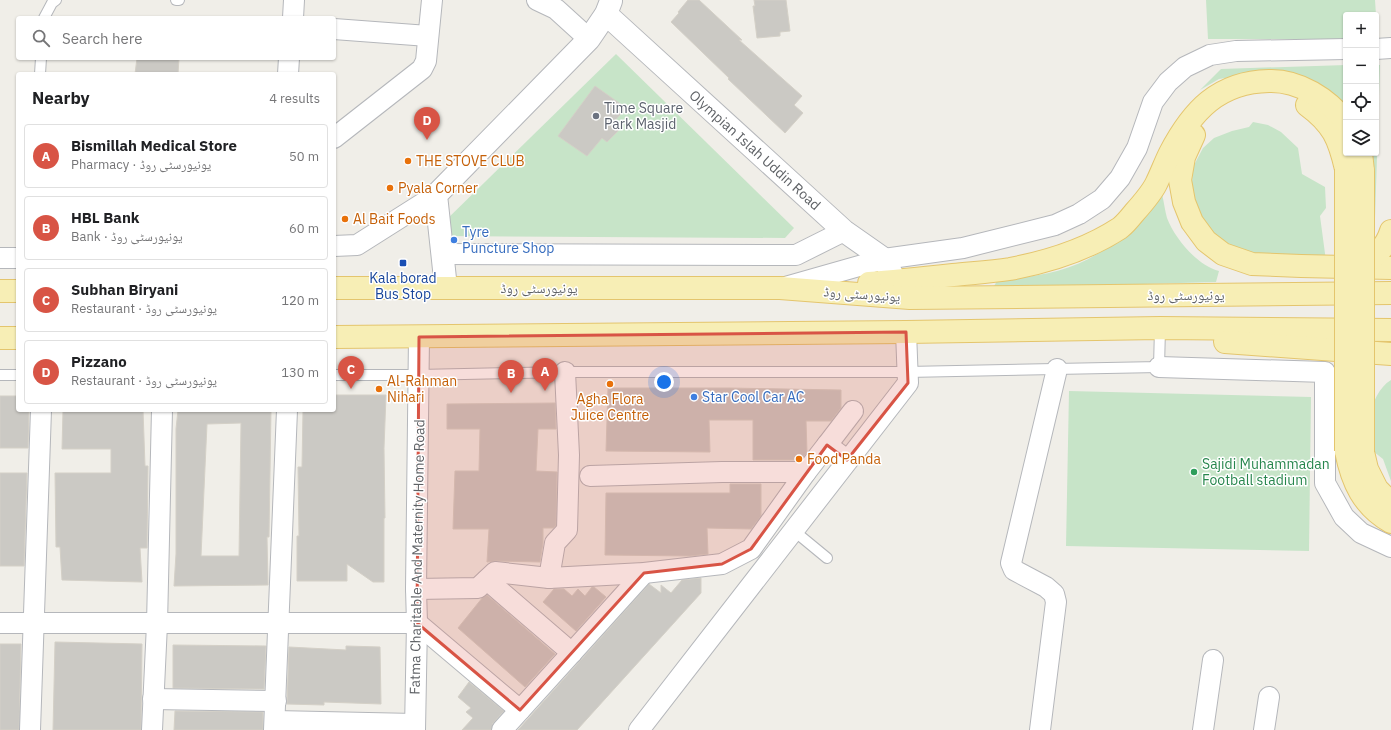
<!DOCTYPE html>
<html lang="en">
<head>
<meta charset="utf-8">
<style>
	body { margin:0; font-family:"IBM Plex Sans","Noto Naskh Arabic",sans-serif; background:#f2f2f2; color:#202124 }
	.controls { position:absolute; right:12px; top:12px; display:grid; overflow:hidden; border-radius:4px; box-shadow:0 1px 3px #0004 }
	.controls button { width:36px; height:36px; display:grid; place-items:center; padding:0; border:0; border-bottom:1px solid #e0e0e0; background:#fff; color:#202124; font:20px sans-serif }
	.you { position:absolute; left:664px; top:382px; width:14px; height:14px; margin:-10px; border:3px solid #fff; border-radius:50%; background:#1a73e8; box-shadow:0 0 0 6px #1a73e833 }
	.badge { display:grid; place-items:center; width:26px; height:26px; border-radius:50%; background:#d85445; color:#fff; font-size:13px; font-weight:700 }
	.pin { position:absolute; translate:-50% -33px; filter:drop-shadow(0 1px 2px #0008) }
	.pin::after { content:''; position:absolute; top:21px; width:14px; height:12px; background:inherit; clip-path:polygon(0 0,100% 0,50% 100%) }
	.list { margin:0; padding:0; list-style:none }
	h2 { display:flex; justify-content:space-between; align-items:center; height:52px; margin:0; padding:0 16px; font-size:17px }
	h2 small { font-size:13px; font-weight:400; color:#757577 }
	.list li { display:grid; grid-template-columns:26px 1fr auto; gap:12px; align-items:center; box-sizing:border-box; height:64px; margin:0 8px 8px; padding:0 8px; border:1px solid #e0e0e0; border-radius:4px }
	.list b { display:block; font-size:15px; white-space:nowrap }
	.list p { margin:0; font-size:13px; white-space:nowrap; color:#757577 }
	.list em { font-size:13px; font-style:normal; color:#757577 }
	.icon { flex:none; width:22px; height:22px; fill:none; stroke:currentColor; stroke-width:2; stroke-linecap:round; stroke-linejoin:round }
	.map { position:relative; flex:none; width:1391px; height:730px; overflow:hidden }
	.search { position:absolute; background:#fff; box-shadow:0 1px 3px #0004; left:16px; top:16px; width:320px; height:44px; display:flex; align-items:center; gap:10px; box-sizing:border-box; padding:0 14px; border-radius:4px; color:#757577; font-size:15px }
	.panel { position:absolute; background:#fff; box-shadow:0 1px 3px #0004; left:16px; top:72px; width:320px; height:340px; border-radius:4px }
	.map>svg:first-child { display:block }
	.green { fill:#c7e4c8 }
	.building { fill:#cbc9c4; stroke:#d4d0c7; fill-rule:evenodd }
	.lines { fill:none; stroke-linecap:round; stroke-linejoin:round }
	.service-casing { stroke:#b5b7bb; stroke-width:12 }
	.minor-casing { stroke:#b5b7bb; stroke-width:22 }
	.tertiary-casing { stroke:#b5b7bb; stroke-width:24 }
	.primary-casing { stroke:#e4c56d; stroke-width:24 }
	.service { stroke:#fff; stroke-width:10 }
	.minor { stroke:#fff; stroke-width:20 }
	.tertiary { stroke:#fff; stroke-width:22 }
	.primary { stroke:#f7eeb5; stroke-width:22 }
	.primary-bridge-casing { stroke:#e4c56d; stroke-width:24; stroke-linecap:butt }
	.primary-bridge { stroke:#f7eeb5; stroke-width:22 }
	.marked { fill:#d85445; fill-opacity:0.2; stroke:#d85445; stroke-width:3; stroke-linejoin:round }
	.worship-dot { fill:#6b7280; stroke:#fff; stroke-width:1.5 }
	.food-dot { fill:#e8710a; stroke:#fff; stroke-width:1.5 }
	.shop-dot { fill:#3f7fe0; stroke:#fff; stroke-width:1.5 }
	.transit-dot { fill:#1a4fb4; stroke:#fff; stroke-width:1.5 }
	.leisure-dot { fill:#2e9e5b; stroke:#fff; stroke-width:1.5 }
	.labels { text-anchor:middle; stroke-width:3; stroke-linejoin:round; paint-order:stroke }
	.worship-label { font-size:14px; fill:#5b616d; stroke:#fff; text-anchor:start }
	.street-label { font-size:14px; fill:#5f6266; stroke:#fff }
	.food-label { font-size:14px; fill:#c56008; stroke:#fff; text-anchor:start }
	.shop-label { font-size:14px; fill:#366cbe; stroke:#fff; text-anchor:start }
	.transit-label { font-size:14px; fill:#164399; stroke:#fff }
	.leisure-label { font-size:14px; fill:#27864d; stroke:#fff; text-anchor:start }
</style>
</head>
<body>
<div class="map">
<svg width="1391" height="730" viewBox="0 0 1391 730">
	<rect width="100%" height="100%" fill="#f0eee8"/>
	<g class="green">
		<polygon points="1206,0 1375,0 1376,15 1346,15 1346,39 1208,39"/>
		<polygon points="616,54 794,228 785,238 441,236 442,224"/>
		<polygon points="1346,65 1346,110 1328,91 1309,79 1290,73 1264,72 1219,79 1200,90 1221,69"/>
		<polygon points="1376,65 1380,65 1375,218 1370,218 1366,153 1376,153"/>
		<polygon points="1253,122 1268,125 1281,132 1298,148 1302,174 1325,187 1326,208 1320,216 1326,261 1247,254 1218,238 1208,231 1191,198 1193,167 1203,148 1214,138 1232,131 1249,127"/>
		<path d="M 1162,194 C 1164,202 1165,211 1167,218 C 1175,239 1198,266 1219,271 L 1216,282 L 993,288 L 998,279 C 1039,278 1083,269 1115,241 C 1132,227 1147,209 1162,194 Z"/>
		<path d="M 1391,380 L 1391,481 L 1383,459 L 1369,448 C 1369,438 1367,426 1369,417 C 1372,404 1379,387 1391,380 Z"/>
		<polygon points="1069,391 1311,397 1309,551 1066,546"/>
	</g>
	<g class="building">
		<polygon points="688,0 699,0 742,40 739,40 802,96 794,105 803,113 785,133 728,79 729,78 671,22 679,13 678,12"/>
		<polygon points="754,0 786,0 790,31 780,32 780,36 757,38 753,6 755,6"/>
		<polygon points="137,58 179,58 178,74 135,74"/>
		<polygon points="595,86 626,108 611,125 620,129 607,142 602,138 587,156 558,136"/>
		<polygon points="608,388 729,388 841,390 841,408 831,421 806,421 807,453 800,460 753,460 753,420 709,420 710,452 606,451"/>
		<polygon points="334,395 386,395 384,448 385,518 384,518 384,582 373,582 347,564 347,581 297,581 297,536 299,536 298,467 302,467 303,410 334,410"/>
		<polygon points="0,396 18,396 18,410 29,410 28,448 0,448"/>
		<polygon points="555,403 556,429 538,429 536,471 557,472 556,525 553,528 543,528 543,543 540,562 496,561 487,562 489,529 453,529 455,471 479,471 480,429 447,429 447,404"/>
		<polygon points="63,410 143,410 145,466 148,466 147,548 140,548 142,582 62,580 60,547 56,547 55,473 111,473 111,449 62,449"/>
		<path d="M 178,410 L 271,410 L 269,537 L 267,537 L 268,585 L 174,586 L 176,554 L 176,429 ZM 241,423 L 239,556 L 201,556 L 207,424 Z"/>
		<polygon points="0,473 27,473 24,566 0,566"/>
		<polygon points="730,484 761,484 761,516 751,529 707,528 708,554 690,556 605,555 606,493 730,493"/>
		<polygon points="701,578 701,593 577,730 518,730 649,584 661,593 661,585 671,593 682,580"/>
		<polygon points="592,587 594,587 606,597 576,631 543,602 554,589 564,589 572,596 578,589 585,596"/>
		<polygon points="487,595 555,654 525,687 458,628 483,597"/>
		<polygon points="55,642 142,644 141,730 53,730"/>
		<polygon points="0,644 21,644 19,730 0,730"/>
		<polygon points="173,645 266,646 264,689 173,688"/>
		<polygon points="346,646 380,647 381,704 324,702 324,705 287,704 289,647 346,650"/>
		<polygon points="469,682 504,711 493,723 491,730 462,730 473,718 466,712 471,708 458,697"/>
		<polygon points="175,711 263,712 263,730 174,730"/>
	</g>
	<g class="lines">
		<g class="service-casing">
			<g id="service">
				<polyline points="176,0 179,0"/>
				<polyline points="44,18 52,3 56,0"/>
				<polyline points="40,74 41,58"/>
				<polyline points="0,375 18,375"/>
				<polyline points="334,375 418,375 565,372 907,372 1159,367 1160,328"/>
				<polyline points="793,530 827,558"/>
			</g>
		</g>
		<g class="minor-casing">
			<g id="minor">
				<polyline points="537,0 556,9 589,39"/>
				<polyline points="293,18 294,0"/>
				<polyline points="334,29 428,36"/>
				<polyline points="1376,49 1391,48"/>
				<polyline points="288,74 289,58"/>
				<polyline points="334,138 422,69 426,61 432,0"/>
				<polyline points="334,246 357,245 436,195"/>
				<polyline points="442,254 796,255 844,231"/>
				<polyline points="0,258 18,258"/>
				<polyline points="785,287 884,259 963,248 1055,225 1079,214 1102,199 1120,178 1137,148 1153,102 1168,82 1185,67 1210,55 1236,51 1346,49"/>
				<polyline points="1159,367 1325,372 1325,483 1344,517 1361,533 1391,547"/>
				<polyline points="827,445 853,411"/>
				<polyline points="590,476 722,472 806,472 827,445 847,460"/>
				<polyline points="549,578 555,543 567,530 569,455 565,372"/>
				<polyline points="487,580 572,653"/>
				<polyline points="416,589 478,588 495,572 549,578 644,573 722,564 751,549 806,472"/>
				<polyline points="0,623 417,623 520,710"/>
				<polyline points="153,699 276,701"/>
				<polyline points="275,721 415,724"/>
				<polyline points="30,730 41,410"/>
				<polyline points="152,730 157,624 162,410"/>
				<polyline points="274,730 287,410"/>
				<polyline points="415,730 417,623 416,589 419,337"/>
				<polyline points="502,730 644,573"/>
				<polyline points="639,730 908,383 906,332"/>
				<polyline points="1040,730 1056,602 1054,594 1046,587 1014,570 1011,563 1057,369"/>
				<polyline points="1203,730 1213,660"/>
				<polyline points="1264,730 1269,697"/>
			</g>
		</g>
		<g class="tertiary-casing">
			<g id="tertiary">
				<polyline points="606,14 844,231 884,259 896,282 907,294"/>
				<polyline points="446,288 436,195 589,39 606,14 611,1"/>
			</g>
		</g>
		<g class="primary-casing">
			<g id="primary">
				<path d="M 1307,105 C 1333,124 1339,139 1346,169"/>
				<polyline points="1194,135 1184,157 1180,180 1184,202 1192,222 1206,241 1223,254 1252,264 1301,266 1391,268"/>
				<polyline points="1361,153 1363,171"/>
				<path d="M 1361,267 C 1374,257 1386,248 1391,231"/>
				<path d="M 869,283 C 897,281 925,278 953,275 C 972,273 991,272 1010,269 C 1047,262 1088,249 1120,228 C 1125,224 1130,218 1134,213 C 1142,204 1151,194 1156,184 C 1161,174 1165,163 1170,153 C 1192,111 1218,82 1269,81 C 1299,80 1328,99 1346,122"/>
				<polyline points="334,288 780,288 910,298 1391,293"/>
				<polyline points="0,291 18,291"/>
				<polyline points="334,337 906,332 1160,328 1391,330"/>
				<polyline points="0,338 18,338"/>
				<polyline points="1225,342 1391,354"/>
				<path d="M 1346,451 C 1352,482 1363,506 1391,522"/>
				<polyline points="1363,452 1367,469 1377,489 1391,503"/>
			</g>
		</g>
		<use href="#service" class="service"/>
		<use href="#minor" class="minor"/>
		<use href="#tertiary" class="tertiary"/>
		<use href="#primary" class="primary"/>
		<g class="primary-bridge-casing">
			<g id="primary-bridge">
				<polyline points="1346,451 1346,169"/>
				<polyline points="1363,452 1363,171"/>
			</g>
		</g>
		<use href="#primary-bridge" class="primary-bridge"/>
	</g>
	<path class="marked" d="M 906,332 L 908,383 L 847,460 L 827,445 L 751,549 L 722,564 L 644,573 L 520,710 L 417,623 L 419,337 Z"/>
	<circle class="worship-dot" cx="596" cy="116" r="4"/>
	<g class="food-dot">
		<circle cx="408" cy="161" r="4"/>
		<circle cx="390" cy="188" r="4"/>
		<circle cx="345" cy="219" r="4"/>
		<circle cx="610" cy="384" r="4"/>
		<circle cx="379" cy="389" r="4"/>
		<circle cx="799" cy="459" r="4"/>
	</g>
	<g class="shop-dot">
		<circle cx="454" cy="240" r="4"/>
		<circle cx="694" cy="397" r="4"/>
	</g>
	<rect class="transit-dot" x="399" y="259" width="8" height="8" rx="2"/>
	<circle class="leisure-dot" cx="1194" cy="472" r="4"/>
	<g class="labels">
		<g class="worship-label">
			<text x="604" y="113">Time Square<tspan x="604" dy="16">Park Masjid</tspan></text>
		</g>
		<g class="street-label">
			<text transform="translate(755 150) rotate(42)" y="5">Olympian Islah Uddin Road</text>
			<text x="539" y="293">یونیورسٹی روڈ</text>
			<text transform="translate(862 294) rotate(4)" y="5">یونیورسٹی روڈ</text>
			<text x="1186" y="300">یونیورسٹی روڈ</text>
			<text transform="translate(417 557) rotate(-89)" y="5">Fatma Charitable And Maternity Home Road</text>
		</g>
		<g class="food-label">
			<text x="416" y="166">THE STOVE CLUB</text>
			<text x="398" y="193">Pyala Corner</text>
			<text x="353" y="224">Al Bait Foods</text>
			<text x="387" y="386">Al-Rahman<tspan x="387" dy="16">Nihari</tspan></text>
			<text x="610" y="404" text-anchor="middle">Agha Flora<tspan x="610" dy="16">Juice Centre</tspan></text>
			<text x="807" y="464">Food Panda</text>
		</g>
		<g class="shop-label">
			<text x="462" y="237">Tyre<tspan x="462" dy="16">Puncture Shop</tspan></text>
			<text x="702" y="402">Star Cool Car AC</text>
		</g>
		<g class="transit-label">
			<text x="403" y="283">Kala borad<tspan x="403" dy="16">Bus Stop</tspan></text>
		</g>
		<g class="leisure-label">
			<text x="1202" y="469">Sajidi Muhammadan<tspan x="1202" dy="16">Football stadium</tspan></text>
		</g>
	</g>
</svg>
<div class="controls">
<button>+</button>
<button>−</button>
<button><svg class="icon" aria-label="locate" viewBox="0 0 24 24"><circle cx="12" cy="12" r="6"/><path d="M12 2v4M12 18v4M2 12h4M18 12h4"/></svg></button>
<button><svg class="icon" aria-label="layers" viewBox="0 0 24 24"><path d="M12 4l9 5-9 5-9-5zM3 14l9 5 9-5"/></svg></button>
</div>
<div class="you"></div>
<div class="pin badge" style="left:545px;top:391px">A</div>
<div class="pin badge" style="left:511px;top:393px">B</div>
<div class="pin badge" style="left:351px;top:389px">C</div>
<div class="pin badge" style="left:427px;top:140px">D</div>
<div class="search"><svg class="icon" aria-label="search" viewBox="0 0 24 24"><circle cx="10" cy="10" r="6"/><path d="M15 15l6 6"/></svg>Search here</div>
<section class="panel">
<h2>Nearby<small>4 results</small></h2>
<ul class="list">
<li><span class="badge">A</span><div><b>Bismillah Medical Store</b><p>Pharmacy · یونیورسٹی روڈ</p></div><em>50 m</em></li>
<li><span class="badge">B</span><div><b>HBL Bank</b><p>Bank · یونیورسٹی روڈ</p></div><em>60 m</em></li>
<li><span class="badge">C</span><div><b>Subhan Biryani</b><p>Restaurant · یونیورسٹی روڈ</p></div><em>120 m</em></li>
<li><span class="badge">D</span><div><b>Pizzano</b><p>Restaurant · یونیورسٹی روڈ</p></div><em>130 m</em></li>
</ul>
</section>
</div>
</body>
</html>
